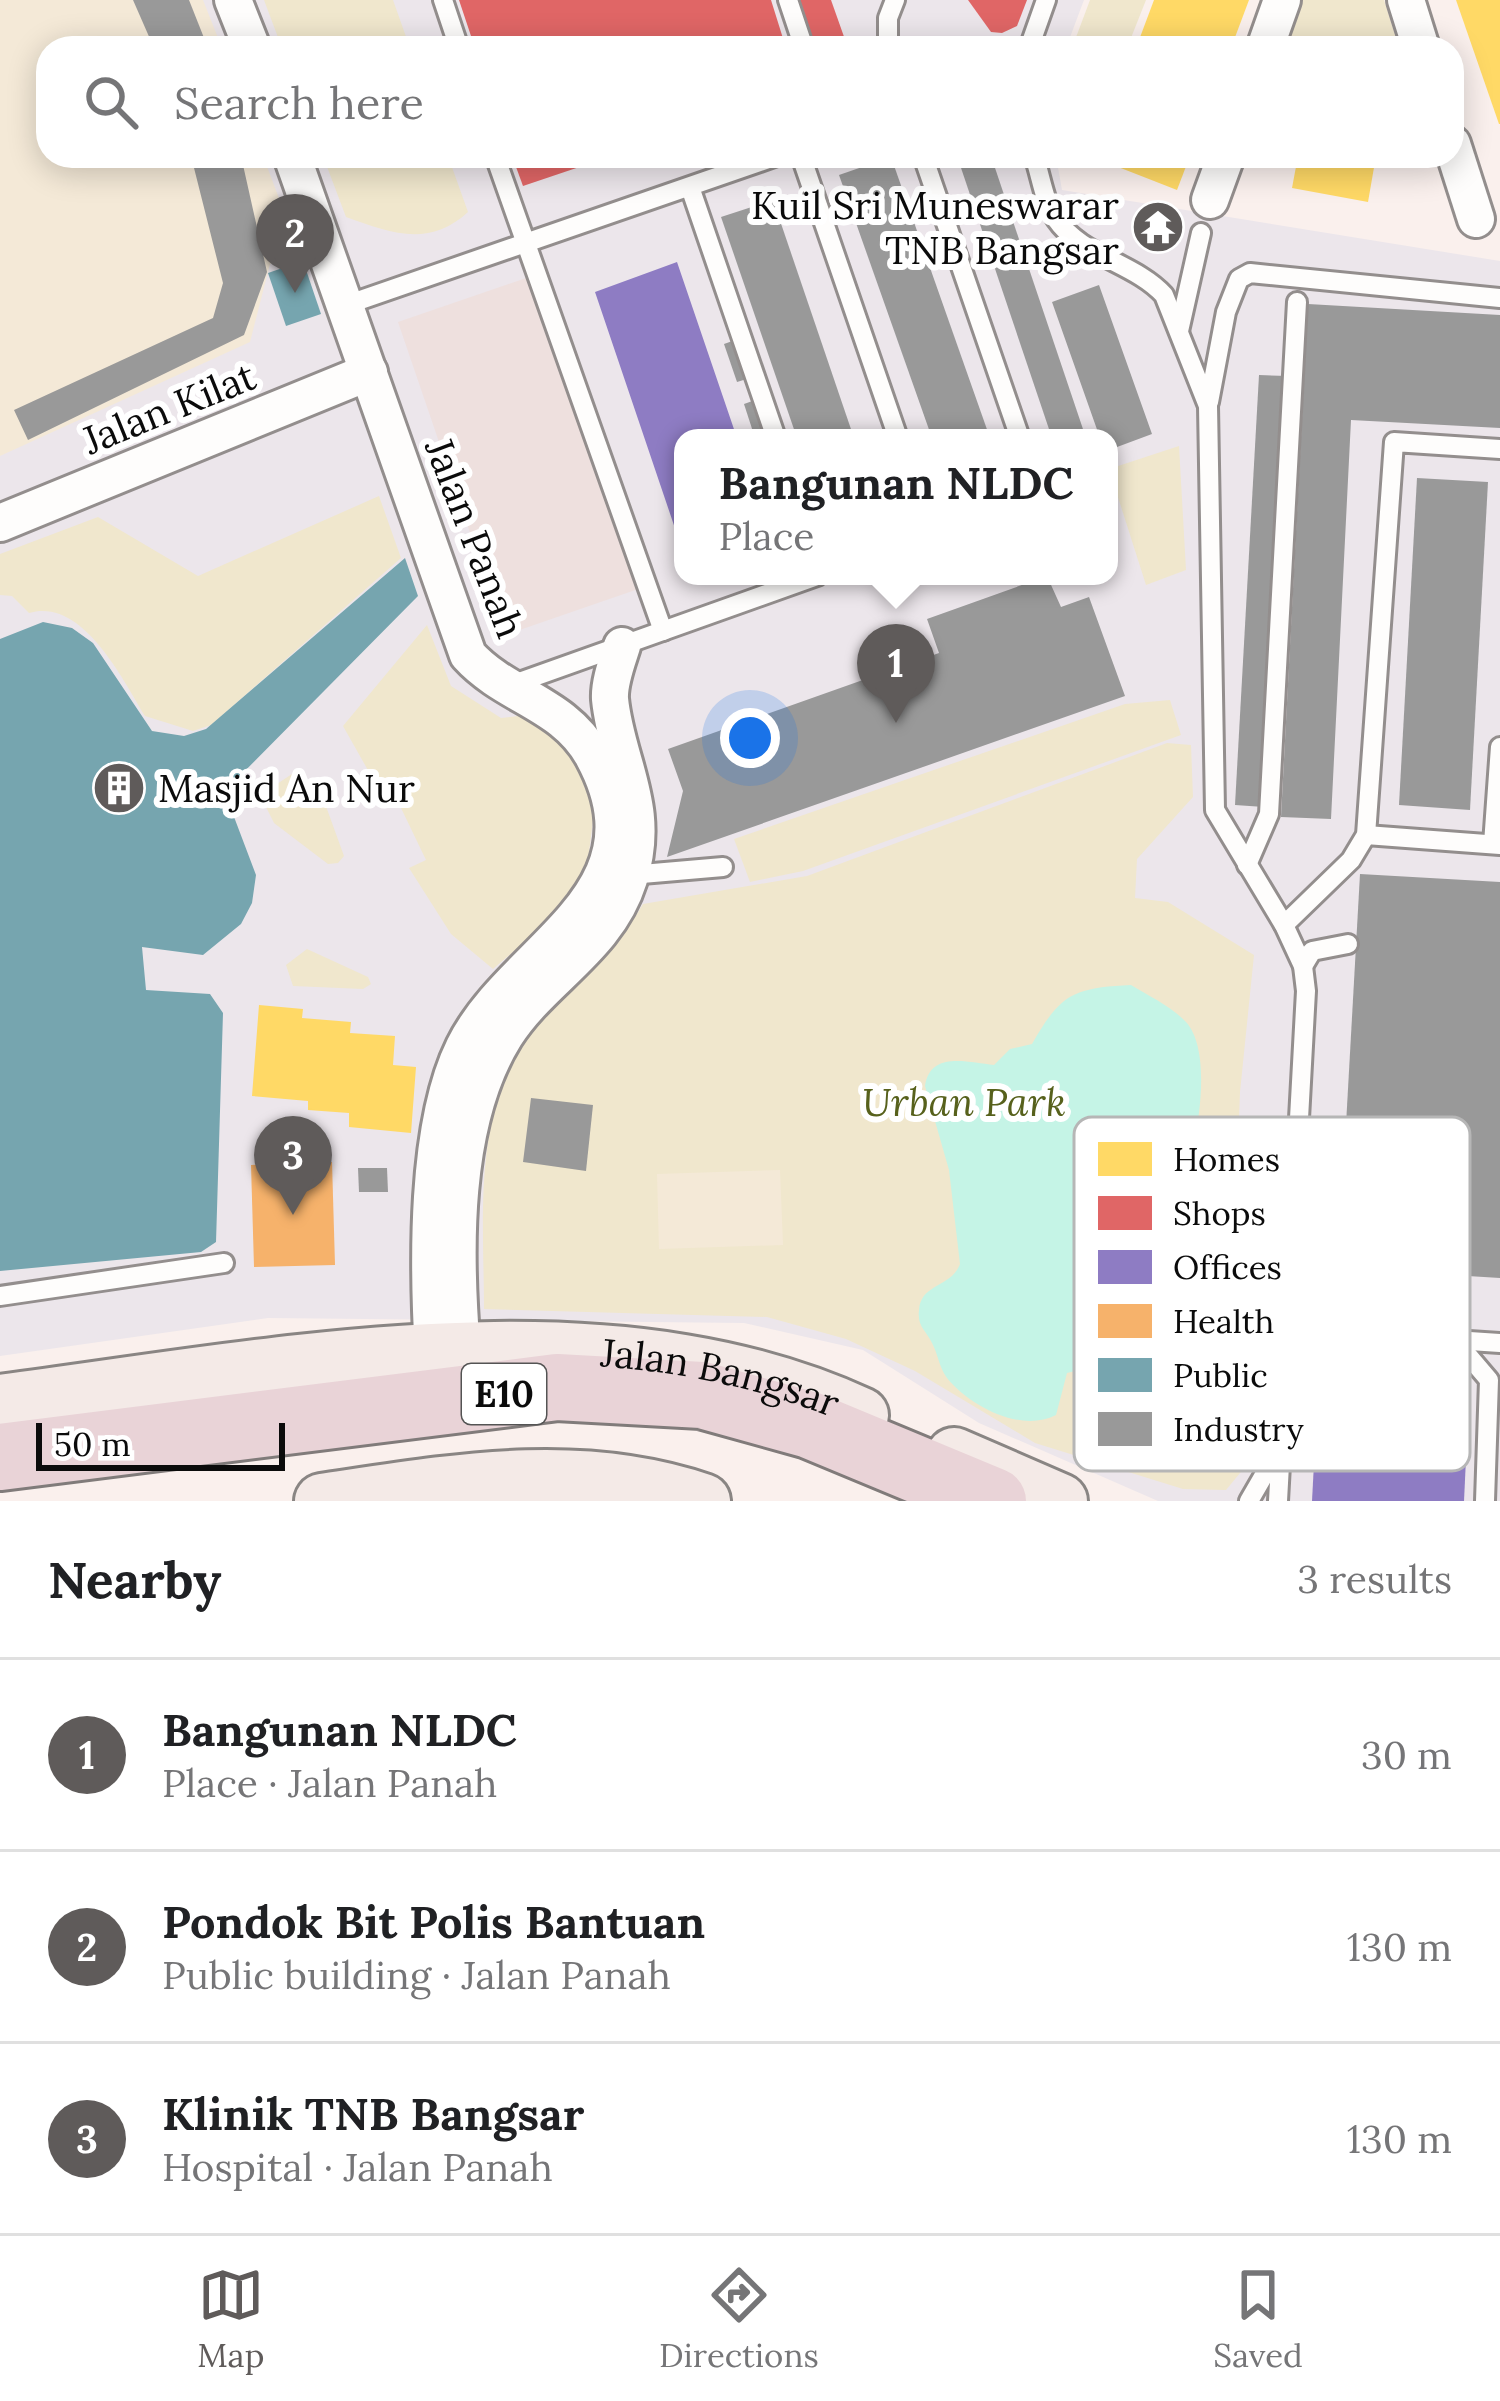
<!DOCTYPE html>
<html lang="en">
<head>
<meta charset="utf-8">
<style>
	body { margin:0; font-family:Lora,serif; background:#f2f2f2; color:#202124 }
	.scale { position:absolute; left:36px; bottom:30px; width:249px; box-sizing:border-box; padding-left:12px; border:6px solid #0b0b0b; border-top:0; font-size:33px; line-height:42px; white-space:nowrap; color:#0b0b0b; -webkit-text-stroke:9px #fff; paint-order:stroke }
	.you { position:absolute; left:750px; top:738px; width:42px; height:42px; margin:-30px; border:9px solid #fff; border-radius:50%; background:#1a73e8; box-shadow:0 0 0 18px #1a73e833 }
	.badge { display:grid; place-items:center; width:78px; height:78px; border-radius:50%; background:#5f5b5a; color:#fff; font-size:39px; font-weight:700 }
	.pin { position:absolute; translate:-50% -99px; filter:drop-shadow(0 3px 6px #0008) }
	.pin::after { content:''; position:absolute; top:63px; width:42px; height:36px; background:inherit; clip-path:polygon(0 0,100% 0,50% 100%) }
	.popup { position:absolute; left:674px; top:429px; width:444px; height:156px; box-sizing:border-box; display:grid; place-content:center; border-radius:24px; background:#fff; filter:drop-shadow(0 3px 9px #0005); font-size:39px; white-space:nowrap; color:#757577 }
	.popup b { font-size:45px; color:#202124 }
	.popup::after { content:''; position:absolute; left:50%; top:100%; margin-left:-24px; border:24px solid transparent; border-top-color:#fff }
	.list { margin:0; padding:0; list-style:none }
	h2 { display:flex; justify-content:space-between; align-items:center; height:156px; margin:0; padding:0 48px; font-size:51px }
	h2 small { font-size:39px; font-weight:400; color:#757577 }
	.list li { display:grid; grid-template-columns:78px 1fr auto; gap:36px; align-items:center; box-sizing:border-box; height:192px; padding:0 48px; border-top:3px solid #e0e0e0 }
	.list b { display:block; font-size:45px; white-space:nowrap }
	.list p { margin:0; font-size:39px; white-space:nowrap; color:#757577 }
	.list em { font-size:39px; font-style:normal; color:#757577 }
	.icon { flex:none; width:66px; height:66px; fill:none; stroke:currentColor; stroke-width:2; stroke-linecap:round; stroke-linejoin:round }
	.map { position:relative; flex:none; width:1500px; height:1501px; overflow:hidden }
	.search { position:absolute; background:#fff; box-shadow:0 6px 30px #0003; left:36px; right:36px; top:36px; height:132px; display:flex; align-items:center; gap:30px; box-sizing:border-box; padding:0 42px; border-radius:36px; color:#757577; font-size:45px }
	.sheet { height:732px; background:#fff }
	nav { display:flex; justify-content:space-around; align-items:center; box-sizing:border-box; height:168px; border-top:3px solid #e0e0e0; background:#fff; font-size:33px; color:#757577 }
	nav a { display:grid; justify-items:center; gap:6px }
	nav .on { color:#5f5b5a }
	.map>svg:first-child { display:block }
	.industrial { fill:#ece6eb; fill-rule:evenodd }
	.green { fill:#f0e7cd }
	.pitch { fill:#f4e9d7 }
	.plaza { fill:#eee0de }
	.water { fill:#c5f4e6 }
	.homes { fill:#ffd966 }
	.shops { fill:#e06666 }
	.offices { fill:#8e7cc3 }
	.health { fill:#f6b26b }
	.public { fill:#76a5af }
	.industry { fill:#999 }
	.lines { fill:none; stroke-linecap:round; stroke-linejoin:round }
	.lane-casing { stroke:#938e8d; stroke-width:24 }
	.street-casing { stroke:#938e8d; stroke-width:42 }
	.secondary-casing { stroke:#898583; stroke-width:60 }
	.highway-casing { stroke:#807b7a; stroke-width:72 }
	.lane { stroke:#fefdfc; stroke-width:18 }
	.street { stroke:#fefdfc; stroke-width:36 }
	.secondary { stroke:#f4eae7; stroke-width:54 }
	.highway { stroke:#e9d3d7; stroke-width:66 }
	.labels { text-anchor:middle; stroke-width:12; stroke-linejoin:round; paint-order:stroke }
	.shield { fill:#fff; stroke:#545454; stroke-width:3 }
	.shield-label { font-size:36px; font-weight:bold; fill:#0b0b0b }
	.poi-label { font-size:39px; fill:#0b0b0b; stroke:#fff; text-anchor:end }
	.street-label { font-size:39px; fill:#0b0b0b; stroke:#fff }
	.park-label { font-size:39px; font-style:italic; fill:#57611c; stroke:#fff }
	.key { fill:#fff; stroke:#b6b6b6; stroke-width:3 }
	.key-label { font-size:33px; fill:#0b0b0b }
</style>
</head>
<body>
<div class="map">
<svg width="1500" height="1501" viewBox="0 0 1500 1501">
	<rect width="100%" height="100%" fill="#faf0ed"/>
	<path class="industrial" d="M 0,0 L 1084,0 L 1066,48 L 48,48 L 48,156 L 1056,156 L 1062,190 L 1500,261 L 1500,1501 L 1158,1501 L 979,1423 L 863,1350 L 744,1323 L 268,1318 L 0,1356 ZM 683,438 L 1109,438 L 1109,576 L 683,576 Z"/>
	<g class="green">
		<polygon points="264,0 393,0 410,48 282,48"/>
		<polygon points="1090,0 1146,0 1127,48 1072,48"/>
		<polygon points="1295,0 1384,0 1399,48 1277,45"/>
		<path d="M 323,156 L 448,156 L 468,212 C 429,248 390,233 346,217 Z"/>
		<polygon points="1179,446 1186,570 1146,585 1109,469"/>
		<path d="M 379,496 L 401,558 L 211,725 L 193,731 L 145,716 C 122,678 82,597 29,613 L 12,596 L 0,595 L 0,554 L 98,517 L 198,576 Z"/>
		<polygon points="427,625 451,686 501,718 534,714 569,738 595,805 587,868 548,922 493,969 451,934 409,868 426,860 389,783 378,788 343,726"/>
		<polygon points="1170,700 1181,735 803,871 750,882 734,839 1125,704"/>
		<path d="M 1167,743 L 1191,745 L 1193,797 L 1137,859 L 1135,898 L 1168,902 L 1254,955 L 1240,1092 L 1235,1226 L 1245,1467 L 1226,1490 L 1183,1489 L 1035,1443 L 915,1371 L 846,1339 L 767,1317 L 484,1309 C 484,1224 472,1109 528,1038 C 565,990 612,957 643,904 L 807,876 Z"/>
		<polygon points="292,774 319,787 344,856 338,863 328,864 274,823 264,803 274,786"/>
		<polygon points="307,949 368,977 371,984 363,989 293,986 286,965"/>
	</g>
	<g class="pitch">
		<polygon points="0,0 203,0 222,48 48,48 48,156 263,156 299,251 270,264 250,342 0,456"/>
		<polygon points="780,1170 783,1245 659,1249 657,1174"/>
	</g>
	<polygon class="plaza" points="535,275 647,586 505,635 398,322"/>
	<path class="water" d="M 1131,985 C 1149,996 1172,1007 1186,1022 C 1217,1056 1194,1167 1174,1204 L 1204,1301 L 1192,1371 L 1165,1408 L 1104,1393 L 1079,1370 L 1067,1373 L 1056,1415 C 1021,1433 971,1407 947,1378 C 939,1367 938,1354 932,1343 C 926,1330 917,1327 919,1310 C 921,1283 951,1288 960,1264 L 949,1170 L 925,1086 C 930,1051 967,1062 994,1065 L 1010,1049 L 1032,1044 C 1061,993 1074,988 1131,985 Z"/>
	<g class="homes">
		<polygon points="1154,0 1249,0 1231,48 1136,48"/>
		<polygon points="1456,0 1500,0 1500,124 1499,124"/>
		<polygon points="1090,156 1190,156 1177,190"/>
		<polygon points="1298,156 1376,156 1368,202 1292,188"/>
		<polygon points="259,1005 303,1009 302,1018 351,1022 350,1033 395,1036 393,1065 416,1067 411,1133 349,1127 349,1113 308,1110 308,1101 252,1096"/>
	</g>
	<g class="shops">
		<polygon points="459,0 771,0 786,48 475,48"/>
		<polygon points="797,0 831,0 848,48 814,48"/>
		<polygon points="968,0 1027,0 1017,26 1002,33 991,32"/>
		<polygon points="512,156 609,156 609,157 523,186"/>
	</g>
	<g class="offices">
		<polygon points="677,262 737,438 683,438 682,549 595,292"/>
		<polygon points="1317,1407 1468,1416 1464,1501 1312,1501"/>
	</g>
	<polygon class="health" points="332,1162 335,1265 254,1267 251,1165"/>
	<g class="public">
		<polygon points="1153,208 1171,214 1163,246 1144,241"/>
		<polygon points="303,261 321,314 286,326 268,273"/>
		<polygon points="405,558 418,596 231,785 228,801 256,875 252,903 241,924 203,955 142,947 146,990 210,994 223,1013 216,1242 201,1252 0,1271 0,639 43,622 72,628 93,643 152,731 184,736 206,729"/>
	</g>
	<g class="industry">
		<polygon points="133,0 189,0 208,48 154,48"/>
		<polygon points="191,156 241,156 267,272 244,335 28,440 14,410 213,318 223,283"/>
		<polygon points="957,156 991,156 1086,438 1052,438"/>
		<polygon points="891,157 990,438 932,438 839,175"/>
		<polygon points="773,200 854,438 797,438 721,217"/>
		<polygon points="1099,285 1152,434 1109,450 1109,438 1100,438 1052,302"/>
		<polygon points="1308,304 1500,315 1500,428 1351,420 1331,819 1281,817"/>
		<polygon points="738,339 750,378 737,382 724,344"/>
		<polygon points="1259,375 1288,376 1264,807 1235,805"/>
		<polygon points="758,399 767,438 755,438 744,404"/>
		<polygon points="1417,478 1488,482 1470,810 1399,805"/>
		<polygon points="1047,576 1061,607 1089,597 1125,696 667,857 683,791 668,749 939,653 927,619"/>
		<polygon points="1360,874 1500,882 1500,1278 1338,1268"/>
		<polygon points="531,1098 593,1105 586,1171 523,1162"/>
		<polygon points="358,1168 387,1168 388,1192 359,1192"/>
	</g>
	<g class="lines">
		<g class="lane-casing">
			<g id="lane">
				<polyline points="443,0 459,48"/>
				<polyline points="788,0 804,48"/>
				<polyline points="888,48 888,18 895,0"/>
				<polyline points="1029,48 1046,0"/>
				<polyline points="495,156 663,631"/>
				<polyline points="801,156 898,438"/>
				<polyline points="923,156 1020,438"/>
				<path d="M 1034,156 C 1041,176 1044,202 1056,219 C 1081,256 1135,263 1164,295 L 1208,406 L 1215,810 L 1284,925 L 1303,966 L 1306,991 L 1278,1501"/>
				<polyline points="690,187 776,438"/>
				<polyline points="346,305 777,156"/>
				<polyline points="1179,331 1201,233"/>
				<polyline points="1209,402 1226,312 1239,279 1250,273 1500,298"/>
				<polyline points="511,685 817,576"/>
				<polyline points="1366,835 1500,845"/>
				<polyline points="1493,844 1500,747"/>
				<polyline points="1247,865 1269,814 1297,302"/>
				<polyline points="630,875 723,867"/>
				<polyline points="1284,925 1351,860 1366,835 1394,442 1500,449"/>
				<polyline points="1303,966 1312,951 1348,944"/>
				<polyline points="0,1296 224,1263"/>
				<polyline points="1288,1329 1500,1343"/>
				<polyline points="1455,1340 1489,1380 1485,1501"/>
				<polyline points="1249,1501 1275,1456"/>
			</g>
		</g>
		<g class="street-casing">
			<g id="street">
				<polyline points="233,0 252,48"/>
				<polyline points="1406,0 1421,48"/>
				<polyline points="1265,48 1282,0"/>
				<polyline points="1452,144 1476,219"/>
				<path d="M 292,156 L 468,655 C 506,697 564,703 593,756 C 669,896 513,947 464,1047 C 425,1126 428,1266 433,1354"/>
				<polyline points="1210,200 1226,156"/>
				<polyline points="0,523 369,372"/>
				<path d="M 462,1351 C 454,1253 451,1123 505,1036 C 542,978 607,949 629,879 C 652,807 616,762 610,699 C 609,682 617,662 622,646"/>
			</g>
		</g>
		<g class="secondary-casing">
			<g id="secondary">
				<path id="s1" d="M 0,1402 C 271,1367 604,1296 861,1415"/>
				<polyline points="954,1455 1060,1501"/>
				<path d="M 322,1501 C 450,1482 578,1458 703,1501"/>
			</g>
		</g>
		<g class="highway-casing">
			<polyline id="highway" points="0,1457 557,1387 702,1395 810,1425 993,1501"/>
		</g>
		<use href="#lane" class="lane"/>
		<use href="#street" class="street"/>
		<use href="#secondary" class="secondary"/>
		<use href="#highway" class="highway"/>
	</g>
	<defs>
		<g id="temple-disc" transform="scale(2.7)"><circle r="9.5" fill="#5f5b5a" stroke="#fff"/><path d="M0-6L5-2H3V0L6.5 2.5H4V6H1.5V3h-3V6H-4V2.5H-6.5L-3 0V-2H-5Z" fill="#fff"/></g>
		<g id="building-disc" transform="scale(2.7)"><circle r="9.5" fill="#5f5b5a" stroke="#fff"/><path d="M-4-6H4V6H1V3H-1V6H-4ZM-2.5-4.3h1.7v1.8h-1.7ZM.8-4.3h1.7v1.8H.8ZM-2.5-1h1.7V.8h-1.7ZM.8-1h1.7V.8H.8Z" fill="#fff"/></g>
	</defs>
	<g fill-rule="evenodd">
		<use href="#temple-disc" x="1158" y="227"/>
		<use href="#building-disc" x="119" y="788"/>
	</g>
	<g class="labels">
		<rect class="shield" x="462" y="1364" width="84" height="60" rx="9"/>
		<g class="shield-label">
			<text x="504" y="1407">E10</text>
		</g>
		<g class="poi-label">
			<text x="1119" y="219">Kuil Sri Muneswarar<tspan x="1119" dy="45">TNB Bangsar</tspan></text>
			<text x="158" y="802" text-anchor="start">Masjid An Nur</text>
		</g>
		<g class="street-label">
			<text transform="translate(169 408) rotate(-22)" y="14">Jalan Kilat</text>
			<text transform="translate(475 538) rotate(69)" y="14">Jalan Panah</text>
			<text dy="14" stroke="none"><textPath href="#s1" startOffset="726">Jalan Bangsar</textPath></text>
		</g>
		<g class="park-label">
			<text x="964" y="1116">Urban Park</text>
		</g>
	</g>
	<rect x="1074" y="1117" width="396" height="354" rx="18" class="key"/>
	<rect x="1098" y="1142" width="54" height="34" fill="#ffd966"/>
	<rect x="1098" y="1196" width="54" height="34" fill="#e06666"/>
	<rect x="1098" y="1250" width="54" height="34" fill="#8e7cc3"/>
	<rect x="1098" y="1304" width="54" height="34" fill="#f6b26b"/>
	<rect x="1098" y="1358" width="54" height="34" fill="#76a5af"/>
	<rect x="1098" y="1412" width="54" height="34" fill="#999"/>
	<g class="key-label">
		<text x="1173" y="1171">Homes</text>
		<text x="1173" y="1225">Shops</text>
		<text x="1173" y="1279">Offices</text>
		<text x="1173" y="1333">Health</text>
		<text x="1173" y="1387">Public</text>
		<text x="1173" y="1441">Industry</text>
	</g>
</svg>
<div class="scale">50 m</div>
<div class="you"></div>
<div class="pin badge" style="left:896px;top:723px">1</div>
<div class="popup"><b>Bangunan NLDC</b>Place</div>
<div class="pin badge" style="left:295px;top:293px">2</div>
<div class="pin badge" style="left:293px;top:1215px">3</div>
<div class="search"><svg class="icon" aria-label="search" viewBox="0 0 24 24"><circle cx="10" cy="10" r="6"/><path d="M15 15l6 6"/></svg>Search here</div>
</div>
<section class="sheet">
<h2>Nearby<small>3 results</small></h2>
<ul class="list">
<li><span class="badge">1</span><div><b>Bangunan NLDC</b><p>Place · Jalan Panah</p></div><em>30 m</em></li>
<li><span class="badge">2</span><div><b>Pondok Bit Polis Bantuan</b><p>Public building · Jalan Panah</p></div><em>130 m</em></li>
<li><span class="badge">3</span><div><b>Klinik TNB Bangsar</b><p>Hospital · Jalan Panah</p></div><em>130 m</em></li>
</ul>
</section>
<nav>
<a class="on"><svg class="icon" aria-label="map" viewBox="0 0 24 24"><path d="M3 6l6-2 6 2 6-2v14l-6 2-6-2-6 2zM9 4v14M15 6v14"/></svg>Map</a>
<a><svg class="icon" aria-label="directions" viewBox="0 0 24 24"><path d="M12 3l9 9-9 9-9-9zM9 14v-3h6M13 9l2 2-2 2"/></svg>Directions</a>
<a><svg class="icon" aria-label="saved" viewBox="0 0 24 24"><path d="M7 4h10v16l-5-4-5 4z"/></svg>Saved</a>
</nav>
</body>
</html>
